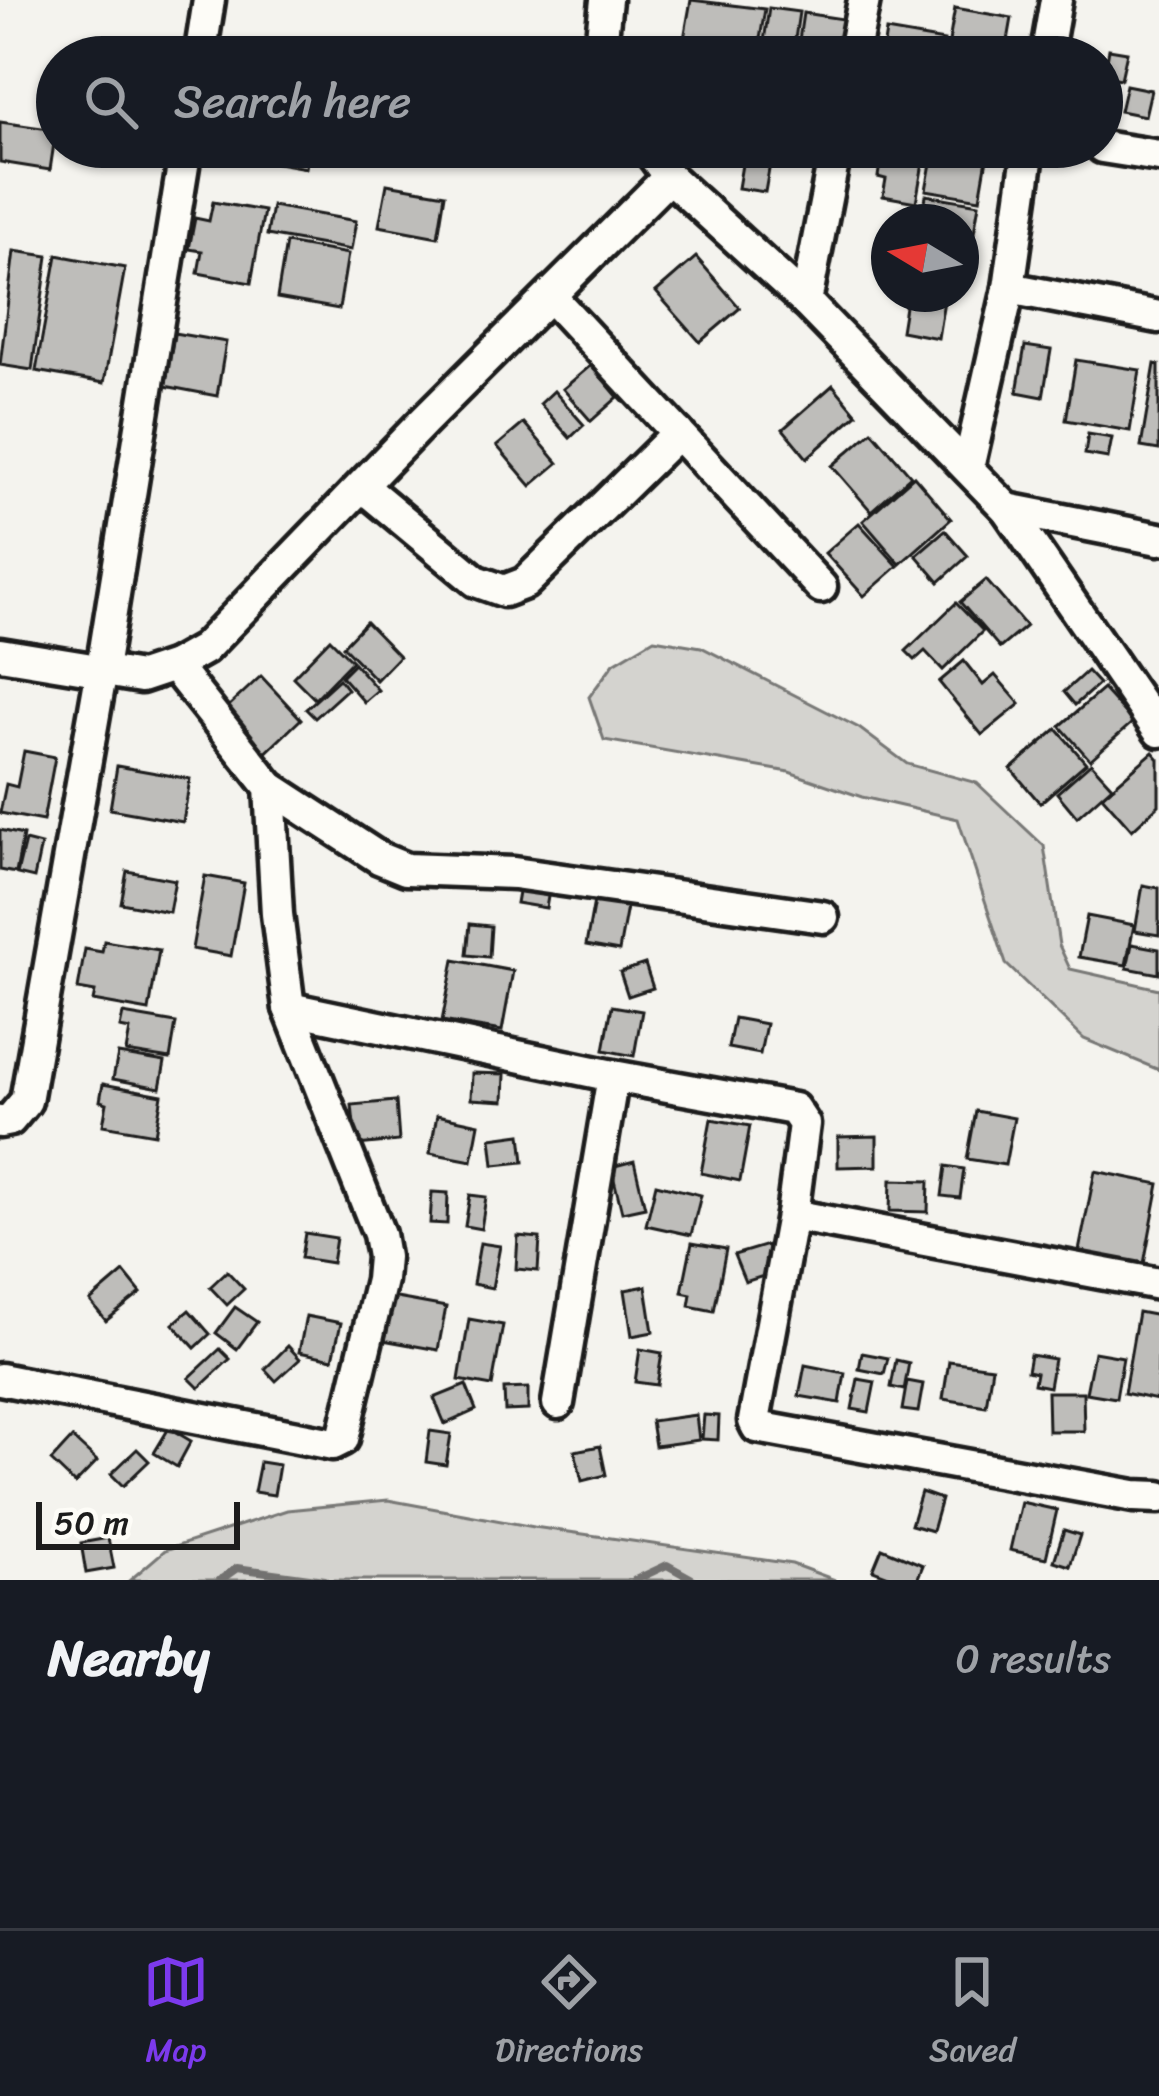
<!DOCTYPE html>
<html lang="en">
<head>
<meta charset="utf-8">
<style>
	body { margin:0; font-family:Sriracha,sans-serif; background:#20242c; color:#f1f3f6 }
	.compass { position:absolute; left:871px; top:204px; width:108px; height:108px; border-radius:50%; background:#171b24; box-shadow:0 3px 9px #0004; rotate:280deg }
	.scale { position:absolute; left:36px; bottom:30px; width:204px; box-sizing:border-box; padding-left:12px; border:6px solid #1c1c1c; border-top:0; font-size:33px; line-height:42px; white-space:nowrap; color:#1c1c1c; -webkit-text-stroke:9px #fdfcf7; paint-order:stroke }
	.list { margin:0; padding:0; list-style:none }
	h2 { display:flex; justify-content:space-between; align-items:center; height:156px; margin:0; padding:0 48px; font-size:51px }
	h2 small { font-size:39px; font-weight:400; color:#9ea1a6 }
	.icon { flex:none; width:66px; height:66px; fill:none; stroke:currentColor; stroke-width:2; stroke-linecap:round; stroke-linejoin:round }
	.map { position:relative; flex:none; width:1159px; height:1580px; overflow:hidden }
	.search { position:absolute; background:#171b24; box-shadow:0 3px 9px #0004; left:36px; right:36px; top:36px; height:132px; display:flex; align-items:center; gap:30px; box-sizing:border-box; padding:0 42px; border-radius:66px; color:#9ea1a6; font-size:45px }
	.sheet { height:348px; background:#171b24 }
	nav { display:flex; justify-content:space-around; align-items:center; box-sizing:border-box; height:168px; border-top:3px solid #363941; background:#171b24; font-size:33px; color:#9ea1a6 }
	nav a { display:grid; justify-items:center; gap:6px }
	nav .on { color:#7c3aed }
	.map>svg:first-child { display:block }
	.green { fill:#d4d3cf; stroke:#787876; stroke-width:3 }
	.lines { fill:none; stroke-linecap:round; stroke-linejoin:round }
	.stream { stroke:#72716f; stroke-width:8 }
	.building { fill:#bebdba; stroke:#1c1c1c; stroke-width:3 }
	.street-casing { stroke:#1c1c1c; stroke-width:39 }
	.street { stroke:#fdfcf7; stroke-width:30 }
</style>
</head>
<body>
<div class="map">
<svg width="1159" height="1580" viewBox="0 0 1159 1580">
	<rect width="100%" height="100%" fill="#f4f3ee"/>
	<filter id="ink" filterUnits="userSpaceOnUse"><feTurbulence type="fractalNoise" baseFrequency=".00833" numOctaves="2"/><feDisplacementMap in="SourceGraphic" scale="24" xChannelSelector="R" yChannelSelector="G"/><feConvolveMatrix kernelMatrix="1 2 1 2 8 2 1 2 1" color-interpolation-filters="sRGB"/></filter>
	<g filter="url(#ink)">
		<g class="green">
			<polygon points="654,639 701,647 859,728 907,764 977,783 1044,846 1059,945 1070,969 1159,989 1159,1070 1084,1039 1006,964 958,819 862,797 789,772 604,740 589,697 614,663"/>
			<polygon points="388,1500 534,1527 792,1564 835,1580 130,1580 165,1550 287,1510"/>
		</g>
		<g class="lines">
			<g class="stream">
				<polyline points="220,1580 237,1568 324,1580"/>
				<polyline points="635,1580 667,1565 694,1580"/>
			</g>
		</g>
		<g class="building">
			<polygon points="691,0 765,9 758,51 684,39"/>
			<polygon points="769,8 799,12 794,46 764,41"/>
			<polygon points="955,8 1012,18 1006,52 949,42"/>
			<polygon points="803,13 849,20 844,55 798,47"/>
			<polygon points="886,31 944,41 942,57 882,57"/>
			<polygon points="1109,49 1127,52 1121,79 1104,76"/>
			<polygon points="1126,85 1151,90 1145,116 1120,111"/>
			<polygon points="0,122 56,130 50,170 0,162"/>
			<polygon points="216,147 309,147 306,168 215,152"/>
			<polygon points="745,147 773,147 765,192 738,188"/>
			<polygon points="934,147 989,147 980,199 926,190"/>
			<polygon points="881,156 923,163 916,202 883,196 886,179 878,177"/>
			<polygon points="387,184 445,194 438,237 379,226"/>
			<polygon points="926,195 979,204 965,285 961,284 961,222 922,222"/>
			<polygon points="213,202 264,211 251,283 198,273 202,251 189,249 195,218 209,221"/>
			<polygon points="272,206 356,221 351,250 267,235"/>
			<polygon points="286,243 348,254 339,309 277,298"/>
			<polygon points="14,251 48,256 32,370 0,365"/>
			<polygon points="57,255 125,268 104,383 36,371"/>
			<polygon points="696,257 740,308 700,342 656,292"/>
			<polygon points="907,294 945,294 938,338 901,331"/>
			<polygon points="174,333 226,342 217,396 165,386"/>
			<polygon points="1025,346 1051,350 1043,397 1017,392"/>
			<polygon points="1076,360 1140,370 1130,431 1066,420"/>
			<polygon points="1155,364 1159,365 1159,450 1141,447"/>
			<polygon points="591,365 618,397 591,421 563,389"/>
			<polygon points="833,385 857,414 807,458 783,429"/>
			<polygon points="554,391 584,425 570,438 540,404"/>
			<polygon points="524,423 558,463 531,486 497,446"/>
			<polygon points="872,431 911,476 871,511 832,466"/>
			<polygon points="1088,434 1112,438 1108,458 1085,454"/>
			<polygon points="914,476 951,519 900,564 863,521"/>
			<polygon points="859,523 898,566 864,596 825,553"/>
			<polygon points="945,530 968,556 939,582 916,555"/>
			<polygon points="986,580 1026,626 1000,648 960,602"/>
			<polygon points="956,603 983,631 943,670 925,651 915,660 906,651"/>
			<polygon points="366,622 399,656 376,680 343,646"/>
			<polygon points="330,639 352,661 315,699 293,677"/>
			<polygon points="964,661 983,685 995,675 1020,704 982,735 939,682"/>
			<polygon points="354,663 378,690 364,702 341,676"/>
			<polygon points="1087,671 1099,684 1075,705 1064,692"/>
			<polygon points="261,676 301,719 256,762 216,718"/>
			<polygon points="339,679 347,689 315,718 306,709"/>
			<polygon points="1103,689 1133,722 1090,760 1060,726"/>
			<polygon points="1057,729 1086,763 1040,803 1011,769"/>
			<polygon points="24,751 55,757 43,821 0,813 6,784 17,787"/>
			<polygon points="1153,752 1159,759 1159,805 1132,830 1102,796"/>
			<polygon points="1091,763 1112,786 1077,817 1057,793"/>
			<polygon points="117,766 190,779 183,822 110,809"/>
			<polygon points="0,830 23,835 16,873 0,870"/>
			<polygon points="25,841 41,845 34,878 17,874"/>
			<polygon points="127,871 175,880 169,912 121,903"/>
			<polygon points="205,876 244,883 231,956 192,949"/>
			<polygon points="1143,885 1159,888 1159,935 1135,931"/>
			<polygon points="519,886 549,891 546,908 516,903"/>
			<polygon points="594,901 627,907 619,951 586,945"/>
			<polygon points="1087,916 1134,925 1126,965 1079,957"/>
			<polygon points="470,924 491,926 489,957 467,955"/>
			<polygon points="104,941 159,950 149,1011 93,1001 95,992 78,989 85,949 102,952"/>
			<polygon points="1132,944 1159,949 1159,974 1127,968"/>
			<polygon points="454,960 513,971 502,1031 442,1021"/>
			<polygon points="645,964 653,988 628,996 620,972"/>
			<polygon points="612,1006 642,1011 634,1056 604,1050"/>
			<polygon points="123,1014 176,1023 170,1059 126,1052 130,1030 120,1028"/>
			<polygon points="734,1018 766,1024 760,1054 728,1048"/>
			<polygon points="118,1054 165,1062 160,1088 113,1079"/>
			<polygon points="472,1073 505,1074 504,1101 471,1099"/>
			<polygon points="103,1084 162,1095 155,1134 103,1125 107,1103 100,1101"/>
			<polygon points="396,1101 399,1141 356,1145 352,1105"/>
			<polygon points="976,1111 1014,1118 1005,1165 967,1159"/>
			<polygon points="437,1115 479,1124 472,1161 430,1153"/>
			<polygon points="711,1119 750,1126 740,1181 701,1173"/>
			<polygon points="521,1134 524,1162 494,1165 491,1138"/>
			<polygon points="877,1136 877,1166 838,1167 838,1137"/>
			<polygon points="634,1161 645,1207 622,1212 611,1167"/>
			<polygon points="946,1166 964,1169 960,1198 942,1196"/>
			<polygon points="1095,1171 1159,1184 1143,1269 1078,1256"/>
			<polygon points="891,1180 929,1181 928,1212 890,1211"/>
			<polygon points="656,1184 701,1195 691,1235 646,1225"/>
			<polygon points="432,1192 448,1193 447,1224 430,1223"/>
			<polygon points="470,1195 486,1197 481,1229 465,1226"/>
			<polygon points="305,1233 336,1238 332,1263 301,1258"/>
			<polygon points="518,1236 540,1238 538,1271 516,1269"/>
			<polygon points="480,1243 500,1246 492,1288 473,1284"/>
			<polygon points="692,1243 726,1249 714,1311 689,1306 691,1294 682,1292"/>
			<polygon points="767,1245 776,1272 745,1282 734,1255"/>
			<polygon points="227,1271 244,1289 227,1305 210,1287"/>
			<polygon points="124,1272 141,1293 106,1321 90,1301"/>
			<polygon points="646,1286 653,1332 632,1336 625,1290"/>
			<polygon points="391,1297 446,1307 438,1350 383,1340"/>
			<polygon points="235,1307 257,1322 237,1349 216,1333"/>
			<polygon points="189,1310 210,1334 195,1348 173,1324"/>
			<polygon points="1138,1312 1159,1316 1157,1400 1124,1393"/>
			<polygon points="306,1316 341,1323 333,1359 299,1352"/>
			<polygon points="469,1319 503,1325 492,1386 459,1380"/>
			<polygon points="288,1346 300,1359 276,1381 265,1369"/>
			<polygon points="220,1349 230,1359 199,1388 189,1378"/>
			<polygon points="640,1349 662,1353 657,1385 635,1382"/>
			<polygon points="1094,1352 1123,1357 1116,1398 1086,1393"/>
			<polygon points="862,1353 888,1358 884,1374 859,1369"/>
			<polygon points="1030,1355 1054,1359 1049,1387 1034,1384 1036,1373 1027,1371"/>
			<polygon points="896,1360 909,1363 904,1390 891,1387"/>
			<polygon points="949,1361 992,1367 986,1406 943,1399"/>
			<polygon points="805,1365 845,1373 840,1403 799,1396"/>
			<polygon points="858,1379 875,1382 869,1412 852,1409"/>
			<polygon points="907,1381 923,1384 918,1412 902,1410"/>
			<polygon points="466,1385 476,1410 445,1424 434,1398"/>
			<polygon points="528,1388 528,1410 505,1411 504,1389"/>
			<polygon points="1047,1392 1083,1392 1084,1431 1048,1431"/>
			<polygon points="696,1415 699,1440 655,1446 651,1421"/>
			<polygon points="704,1415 719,1416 718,1440 702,1439"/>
			<polygon points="169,1428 191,1441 177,1467 154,1453"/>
			<polygon points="430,1431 451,1434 446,1465 426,1462"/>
			<polygon points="72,1438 97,1461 75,1484 51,1461"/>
			<polygon points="600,1446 606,1475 582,1481 575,1451"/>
			<polygon points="137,1449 149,1461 123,1486 111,1474"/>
			<polygon points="260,1462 279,1465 274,1495 254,1492"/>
			<polygon points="921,1492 941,1499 932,1531 911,1525"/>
			<polygon points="1021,1502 1057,1510 1046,1558 1010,1550"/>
			<polygon points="1064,1530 1080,1535 1070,1566 1054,1561"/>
			<polygon points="108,1538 114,1568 86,1573 81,1543"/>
			<polygon points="882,1548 923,1565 917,1580 899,1580 873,1570"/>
		</g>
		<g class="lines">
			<g class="street-casing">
				<g id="street">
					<polyline points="200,57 209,0"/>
					<polyline points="604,57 602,37 606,0"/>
					<polyline points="853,57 864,0"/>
					<polyline points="1046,57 1056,0"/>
					<polyline points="647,147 669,177 806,302 1007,509 1159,731"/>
					<polyline points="1102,147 1159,156"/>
					<polyline points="1009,288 1159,317"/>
					<polyline points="551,297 821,587"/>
					<polyline points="806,302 836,147"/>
					<polyline points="968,468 1009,288 1029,147"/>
					<polyline points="363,487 476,581 504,591 525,583 678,433"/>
					<polyline points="1007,509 1159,539"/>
					<polyline points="0,654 141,677 174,666 204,649 424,421 669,177"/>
					<polyline points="270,787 379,858 406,869 514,873 823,917"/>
					<polyline points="289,1008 613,1076 794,1109 804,1124 792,1215 754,1421 757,1427 1134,1496 1159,1497"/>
					<polyline points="0,1122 10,1120 26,1101 102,669 186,147"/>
					<polyline points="792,1215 1159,1284"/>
					<polyline points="0,1379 333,1444 343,1439 381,1280 383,1257 379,1234 289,1008 277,914 270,787 174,666"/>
					<polyline points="558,1403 613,1076"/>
				</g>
			</g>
			<use href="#street" class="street"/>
		</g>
	</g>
</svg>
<svg class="compass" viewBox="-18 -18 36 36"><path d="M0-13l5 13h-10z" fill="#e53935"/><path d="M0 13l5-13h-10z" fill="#9ea1a6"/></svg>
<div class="scale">50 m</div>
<div class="search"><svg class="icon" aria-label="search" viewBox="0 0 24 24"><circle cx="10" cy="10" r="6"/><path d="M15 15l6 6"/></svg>Search here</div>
</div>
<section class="sheet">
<h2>Nearby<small>0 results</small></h2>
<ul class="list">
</ul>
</section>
<nav>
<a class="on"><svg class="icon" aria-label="map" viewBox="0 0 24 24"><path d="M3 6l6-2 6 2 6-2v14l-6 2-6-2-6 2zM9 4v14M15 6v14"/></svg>Map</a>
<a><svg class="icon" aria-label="directions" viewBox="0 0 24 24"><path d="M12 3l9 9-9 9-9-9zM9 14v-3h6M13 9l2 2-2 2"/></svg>Directions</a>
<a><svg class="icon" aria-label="saved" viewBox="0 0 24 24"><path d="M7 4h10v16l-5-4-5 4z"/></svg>Saved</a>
</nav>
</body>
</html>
